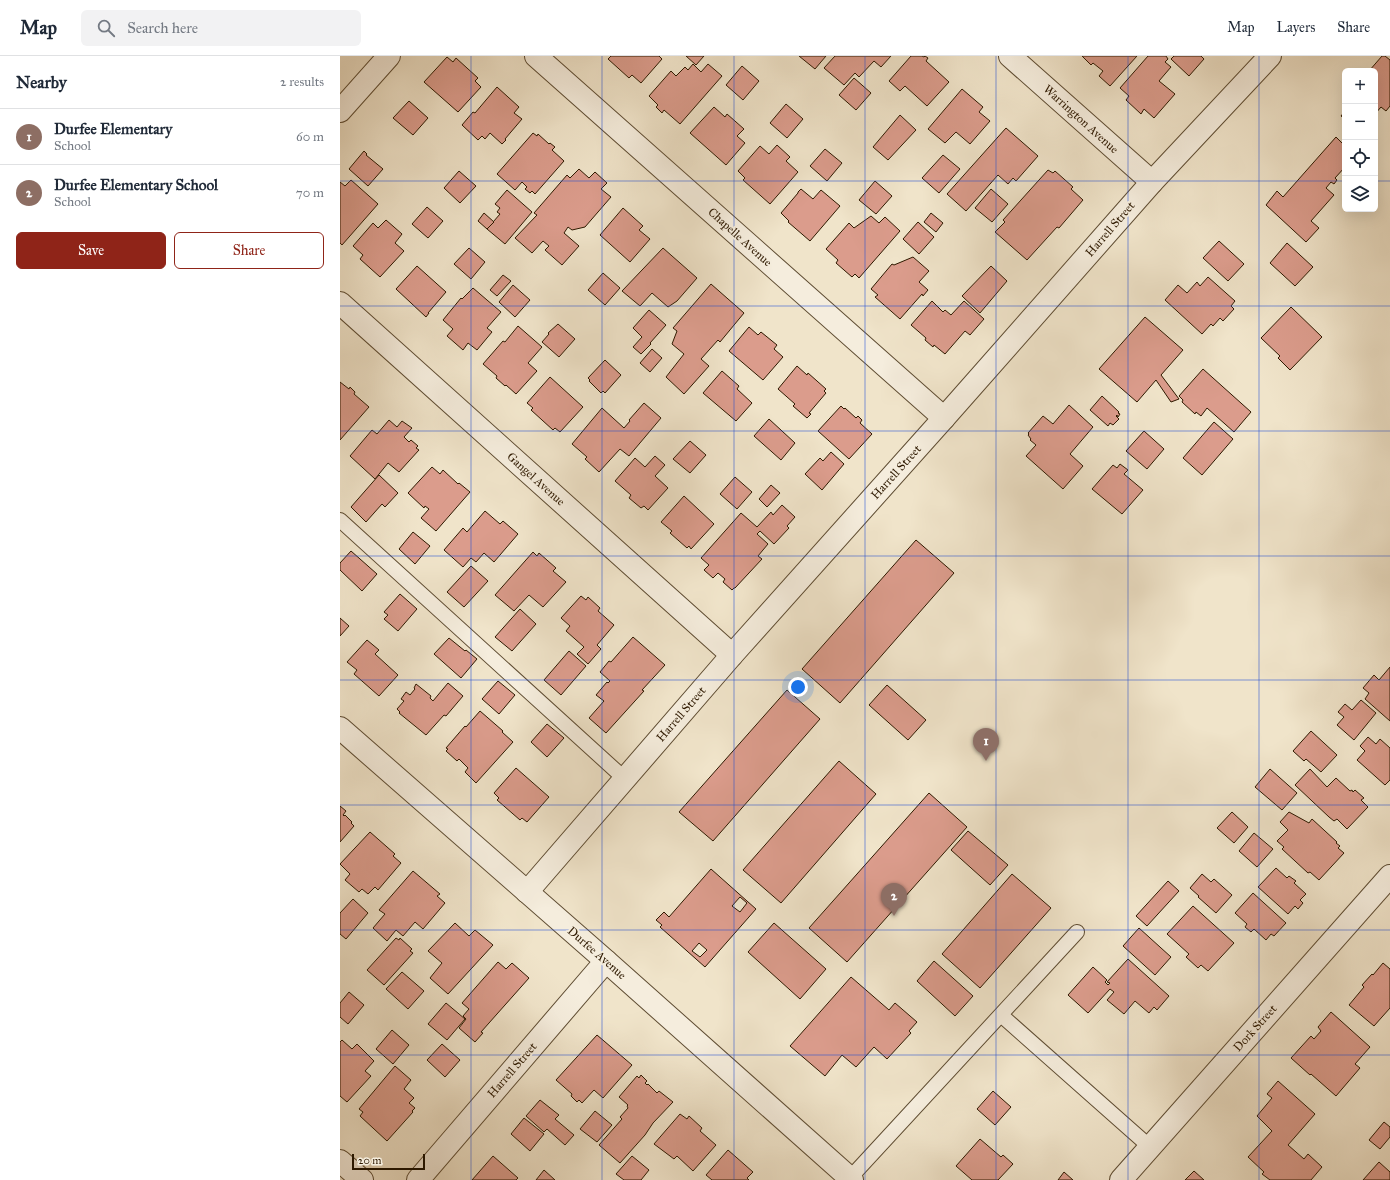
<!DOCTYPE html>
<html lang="en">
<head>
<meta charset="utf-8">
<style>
	body { margin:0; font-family:"IM FELL Great Primer",serif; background:#f2f2f3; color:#1f2937 }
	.controls { position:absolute; right:12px; top:12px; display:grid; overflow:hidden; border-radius:6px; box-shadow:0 4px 16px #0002 }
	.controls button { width:36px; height:36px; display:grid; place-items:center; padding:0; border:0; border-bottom:1px solid #e0e1e3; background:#fff; color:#1f2937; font:20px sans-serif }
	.scale { position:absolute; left:12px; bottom:10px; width:73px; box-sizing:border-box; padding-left:4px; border:2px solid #2e1900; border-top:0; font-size:11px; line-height:14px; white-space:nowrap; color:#2e1900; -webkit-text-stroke:3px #f5eddd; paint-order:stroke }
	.you { position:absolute; left:458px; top:631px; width:14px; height:14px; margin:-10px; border:3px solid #fff; border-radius:50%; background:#1a73e8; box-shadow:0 0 0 6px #1a73e833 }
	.badge { display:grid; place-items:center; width:26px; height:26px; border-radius:50%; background:#8f2418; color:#fff; font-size:13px; font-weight:700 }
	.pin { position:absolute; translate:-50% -33px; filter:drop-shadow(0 1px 2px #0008) }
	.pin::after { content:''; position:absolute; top:21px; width:14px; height:12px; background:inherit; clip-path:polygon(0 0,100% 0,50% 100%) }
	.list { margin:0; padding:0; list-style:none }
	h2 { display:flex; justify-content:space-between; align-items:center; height:52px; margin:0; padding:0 16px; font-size:17px }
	h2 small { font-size:13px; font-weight:400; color:#747a83 }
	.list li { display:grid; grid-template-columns:26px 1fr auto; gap:12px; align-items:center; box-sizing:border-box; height:56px; padding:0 16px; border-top:1px solid #e0e1e3 }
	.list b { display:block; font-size:15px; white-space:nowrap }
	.list p { margin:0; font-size:13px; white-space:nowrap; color:#747a83 }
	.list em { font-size:13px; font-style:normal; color:#747a83 }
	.actions { display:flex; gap:8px; padding:12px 16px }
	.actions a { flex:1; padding:9px 0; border:1px solid #8f2418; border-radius:6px; text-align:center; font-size:14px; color:#8f2418 }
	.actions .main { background:#8f2418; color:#fff }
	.icon { flex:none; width:22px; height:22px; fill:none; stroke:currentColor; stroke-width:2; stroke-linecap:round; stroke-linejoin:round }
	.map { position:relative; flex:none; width:1050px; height:1124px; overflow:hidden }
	header { display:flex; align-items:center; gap:24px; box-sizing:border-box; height:56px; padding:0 20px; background:#fff; border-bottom:1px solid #e0e1e3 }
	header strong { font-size:19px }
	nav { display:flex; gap:22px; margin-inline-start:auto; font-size:14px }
	.search { width:280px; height:36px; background:#f2f2f3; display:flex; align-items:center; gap:10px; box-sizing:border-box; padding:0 14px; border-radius:6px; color:#747a83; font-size:15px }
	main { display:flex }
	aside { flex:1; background:#fff }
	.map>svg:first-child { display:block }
	.building { fill:#db9c8c; stroke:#2e1900; fill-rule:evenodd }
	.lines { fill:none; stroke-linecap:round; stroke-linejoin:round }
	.service-casing { stroke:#5e4c32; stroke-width:16 }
	.minor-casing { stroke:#5e4c32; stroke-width:24 }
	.tertiary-casing { stroke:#5e4c32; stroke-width:24 }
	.service { stroke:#f5eddd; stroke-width:14 }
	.minor { stroke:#f5eddd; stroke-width:22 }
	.tertiary { stroke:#f5eddd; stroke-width:22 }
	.grid { fill:none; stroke:#1d4ed8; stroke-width:1; stroke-opacity:0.55 }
	.labels { text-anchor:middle; stroke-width:4; stroke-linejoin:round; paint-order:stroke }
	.street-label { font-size:12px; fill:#2e1900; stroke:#f5eddd }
</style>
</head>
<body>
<header>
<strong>Map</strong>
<div class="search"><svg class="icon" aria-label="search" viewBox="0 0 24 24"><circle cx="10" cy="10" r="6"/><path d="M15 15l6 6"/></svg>Search here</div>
<nav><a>Map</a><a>Layers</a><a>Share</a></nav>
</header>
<main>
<aside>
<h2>Nearby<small>2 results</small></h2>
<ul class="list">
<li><span class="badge" style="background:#8d6e63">1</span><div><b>Durfee Elementary</b><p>School</p></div><em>60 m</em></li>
<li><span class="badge" style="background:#8d6e63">2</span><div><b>Durfee Elementary School</b><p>School</p></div><em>70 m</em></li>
</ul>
<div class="actions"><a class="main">Save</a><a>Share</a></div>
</aside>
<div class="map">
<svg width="1050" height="1124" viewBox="0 0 1050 1124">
	<rect width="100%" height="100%" fill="#f0e4ca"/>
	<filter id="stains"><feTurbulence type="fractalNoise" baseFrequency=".005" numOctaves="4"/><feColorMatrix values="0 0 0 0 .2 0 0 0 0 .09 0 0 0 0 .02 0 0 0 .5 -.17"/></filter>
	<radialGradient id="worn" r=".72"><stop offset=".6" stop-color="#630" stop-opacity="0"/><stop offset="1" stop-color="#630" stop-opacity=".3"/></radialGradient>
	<g class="building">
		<polygon points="271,0 319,0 322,3 301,27 292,19 289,22 268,3"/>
		<polygon points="346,0 364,0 356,9"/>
		<polygon points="459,0 486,0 475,13"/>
		<polygon points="495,0 551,0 541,11 534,5 519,21 515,17 504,29 484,12"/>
		<polygon points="571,0 582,0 584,1 585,0 588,2 586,5 609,26 587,50 565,30 560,35 549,25"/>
		<polygon points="742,0 797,0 770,30 759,20 763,15 753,7 751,9"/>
		<polygon points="808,0 826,0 828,3 825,6 831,11 819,25 835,38 814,62 804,53 801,58 786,44 789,40 780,32"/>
		<polygon points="834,0 861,0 864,3 849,20 831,3"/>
		<polygon points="1042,0 1045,0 1050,4 1050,50 1046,55 1041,51 1035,58 1035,15 1029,15"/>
		<polygon points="107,1 113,6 116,2 138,22 135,25 141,31 118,56 84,26"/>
		<polygon points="353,8 361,16 368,8 382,20 340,68 324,54 322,57 316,51 318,49 309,40 331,15 336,20 345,11 348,14"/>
		<polygon points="402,10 419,25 403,44 386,29"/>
		<polygon points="514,22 531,37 516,54 499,39"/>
		<polygon points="157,31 179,51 174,57 182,63 165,83 166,84 162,88 150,77 145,83 142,80 138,84 122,69 133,56 135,57"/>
		<polygon points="622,33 643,51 639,56 650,65 630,88 616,76 605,87 588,73"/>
		<polygon points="69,45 88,62 73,79 53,62"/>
		<polygon points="446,48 463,63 447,82 430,67"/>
		<polygon points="374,51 385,61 387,58 404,73 397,80 405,87 386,109 350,77"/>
		<polygon points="1005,55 1005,63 1001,60"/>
		<polygon points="560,59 576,74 548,104 533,91"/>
		<polygon points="666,72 698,100 676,125 673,122 668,128 658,119 626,155 607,138"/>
		<polygon points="193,77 197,80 198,78 209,88 210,87 215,91 212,94 224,105 195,138 192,135 190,137 185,133 187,131 182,126 175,134 157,118"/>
		<polygon points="996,81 1005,90 1005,111 995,122 997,124 994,128 991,126 986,132 994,139 971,165 979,172 966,186 926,149 937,135 943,141"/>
		<polygon points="437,89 450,101 446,105 458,116 430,148 403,124 405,122 398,115 420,90 429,98"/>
		<polygon points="485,93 502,107 487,125 470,110"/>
		<polygon points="24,95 27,98 26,99 43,113 28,130 9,113"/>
		<polygon points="603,99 620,113 599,137 582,122"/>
		<polygon points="239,113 249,122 255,116 267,127 261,133 271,141 245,171 232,174 228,171 224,177 239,190 222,209 205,194 209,190 203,185 192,197 175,182 197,159 194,157 227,119 230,122"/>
		<polygon points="708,114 713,117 715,115 733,131 731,133 743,144 719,172 717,171 687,204 655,176 665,166 663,164"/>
		<polygon points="119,115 136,130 120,147 104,132"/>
		<polygon points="11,124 38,148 2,189 0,187 0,126 5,130"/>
		<polygon points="535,125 552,140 536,158 519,144"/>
		<polygon points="461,133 473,143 481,134 500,150 470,185 448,166 449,165 441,157 458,137 458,136"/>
		<polygon points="651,133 668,148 652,166 635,152"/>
		<polygon points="167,134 192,156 165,188 147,173 160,158 157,156 160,152 155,148"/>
		<polygon points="87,151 103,165 88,182 72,168"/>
		<polygon points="283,152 303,170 299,174 310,183 290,206 260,179"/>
		<polygon points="144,157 154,166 147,173 138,165"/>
		<polygon points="591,157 603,167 596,176 584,166"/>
		<polygon points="531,160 539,167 545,161 560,175 519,222 515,218 512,221 496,207 498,204 486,193 509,167 514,172"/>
		<polygon points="46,164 62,178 55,187 64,195 40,221 20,203 23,199 13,190 33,167 38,172"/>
		<polygon points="578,166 594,181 579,198 563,183"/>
		<polygon points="879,185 904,208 888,225 863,202"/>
		<polygon points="947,187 973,211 955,230 930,207"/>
		<polygon points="129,192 145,206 131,223 114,208"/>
		<polygon points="323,192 357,222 337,245 328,251 312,237 300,250 282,235"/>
		<polygon points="573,201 589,215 579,226 588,234 583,240 582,238 560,263 535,241 538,239 531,233 552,208 554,209"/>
		<polygon points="77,210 106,236 88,257 89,257 86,261 56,233"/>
		<polygon points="651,210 667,225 640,257 622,240"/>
		<polygon points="263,217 280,232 265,249 248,234"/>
		<polygon points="163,219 171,225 157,240 150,234"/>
		<polygon points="868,221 895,245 891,250 894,253 883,265 880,262 873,270 871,268 862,278 825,244 838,229 847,237 857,226 860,230"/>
		<polygon points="371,228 404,257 380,286 378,284 361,303 369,310 344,338 326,321 344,298 332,288 337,275 333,272"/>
		<polygon points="173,229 190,244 175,261 159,246"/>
		<polygon points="133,232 161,256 147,272 152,276 137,294 128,287 123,294 107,280 113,273 103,264 121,242 122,243"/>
		<polygon points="592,245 603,256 605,254 611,259 624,245 644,263 630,279 625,275 605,298 594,289 593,291 585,284 586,282 571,269"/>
		<polygon points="951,251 982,281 950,314 938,302 940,300 921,282"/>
		<polygon points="309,254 326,269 310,287 311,288 301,298 293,291 302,281 293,272"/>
		<polygon points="805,261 843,294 821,319 839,343 831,346 816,324 797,346 759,313"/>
		<polygon points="218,268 235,283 219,301 202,286 209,278 208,277"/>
		<polygon points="178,270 202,291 188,307 197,315 176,338 166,329 165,330 156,322 157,320 143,308 163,285 165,286"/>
		<polygon points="409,271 418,279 421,276 437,289 434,293 443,301 423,324 389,295"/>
		<polygon points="312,293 322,302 310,316 300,307"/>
		<polygon points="265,304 281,319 265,337 263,335 261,337 249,325 250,324 248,322"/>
		<polygon points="457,310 467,319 468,317 486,333 484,335 486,337 469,357 471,358 467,362 453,350 455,348 438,333"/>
		<polygon points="863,313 911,356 894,376 867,352 861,360 856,356 855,358 842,346 843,344 839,340"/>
		<polygon points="382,315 399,330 397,333 412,347 396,365 363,337"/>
		<polygon points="210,321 243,351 220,376 215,372 213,374 191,354 193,352 187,347"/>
		<polygon points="0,326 9,333 10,331 15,336 14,338 29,351 0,384"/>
		<polygon points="762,340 779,356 778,357 780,358 778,361 777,359 776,360 779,363 773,369 770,367 768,370 750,354"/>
		<polygon points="304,347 321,362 289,400 280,393 259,416 245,403 247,401 232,388 262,352 284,372 290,365 289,364"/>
		<polygon points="729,349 753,371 730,398 743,410 723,433 686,400 696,389 690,384 691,383 688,379 689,378 688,377 703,360 713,368"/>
		<polygon points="501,350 504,353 505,352 516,362 518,360 522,364 520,367 532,378 509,403 478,375"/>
		<polygon points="429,363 455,387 441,404 414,380"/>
		<polygon points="49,364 57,371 62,365 72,372 64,381 69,386 71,384 78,390 76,392 79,394 59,416 48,407 35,423 10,400 32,374 37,378"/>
		<polygon points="874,366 893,383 862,419 843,402"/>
		<polygon points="804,375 824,393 807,413 786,395"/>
		<polygon points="350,385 366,399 350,417 333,403"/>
		<polygon points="491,396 504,408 482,434 465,418 480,402 483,405"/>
		<polygon points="315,400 325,409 315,420 328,432 308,454 304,450 301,452 289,442 291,439 275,425 295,402 305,411"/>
		<polygon points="780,408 788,414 784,418 803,434 782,458 752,433 773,409 777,412"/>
		<polygon points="92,411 100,418 103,414 118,428 119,427 130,436 96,475 81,462 89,453 85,450 84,452 68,437"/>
		<polygon points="39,419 58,437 45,451 42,448 26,466 11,451"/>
		<polygon points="395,421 412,436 397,453 380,438"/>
		<polygon points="431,429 440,437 427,451 419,443"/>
		<polygon points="344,440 374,468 351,493 349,490 347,492 330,477 332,475 321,466"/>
		<polygon points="442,449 455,461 447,470 449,472 434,488 420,475 417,478 428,488 418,500 422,503 395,532 394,532 392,534 383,526 385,523 378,517 373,522 364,514 369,509 361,502 401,457 417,471 431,456 433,459"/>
		<polygon points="145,455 160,468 163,465 178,478 154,506 144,497 136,506 131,502 123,511 104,494 123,472 127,476"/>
		<polygon points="73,476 90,490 75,508 59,493"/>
		<polygon points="576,484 614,517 500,647 462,613"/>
		<polygon points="11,495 37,518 22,535 0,514 0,507"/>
		<polygon points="193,496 197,500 199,497 216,512 213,515 226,526 203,551 189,539 174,555 155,539"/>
		<polygon points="131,510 148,525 124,551 107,536"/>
		<polygon points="60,538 77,553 58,575 44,563 48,559 44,556"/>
		<polygon points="241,540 246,544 248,541 260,552 258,555 274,569 257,589 261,593 248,608 237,598 244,591 226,575 230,570 221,562"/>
		<polygon points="180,553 196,568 172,595 155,581"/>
		<polygon points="0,562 9,570 0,580"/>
		<polygon points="293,581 325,609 302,634 304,635 266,677 249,662 264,645 256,639 267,626 268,627 270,625 260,616 269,605 271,606"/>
		<polygon points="109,582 125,595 126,594 137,603 121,622 94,598"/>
		<polygon points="27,584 39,594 35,598 58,619 39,640 14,618 17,614 7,606"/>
		<polygon points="229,595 246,610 221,639 204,624"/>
		<polygon points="1050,611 1050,665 1025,643 1029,637 1023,632 1034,619 1039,624"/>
		<polygon points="158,625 175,639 159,658 142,643"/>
		<polygon points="108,627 123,640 106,660 104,659 86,679 59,657 60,656 57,653 64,645 61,643 66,636 70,639 75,633 74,632 76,628 91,640 90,642 93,645"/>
		<polygon points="547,629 586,664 568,684 529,649"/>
		<polygon points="447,634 480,663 373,785 339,756"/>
		<polygon points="1021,644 1036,657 1014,684 997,669 1004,661 998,656 1005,648 1012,654"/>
		<polygon points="140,655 163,675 162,676 173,686 136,727 125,716 128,712 119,703 117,705 106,695 108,693 106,692 125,670 126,671"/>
		<polygon points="207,668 224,682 207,701 191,686"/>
		<polygon points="971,675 997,699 981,716 966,703 964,705 953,695"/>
		<polygon points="1028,681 1036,688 1040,683 1050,692 1050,724 1045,729 1017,704 1025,695 1020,690"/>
		<polygon points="499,705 536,738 441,847 403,814"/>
		<polygon points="176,712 209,741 187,766 182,762 180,764 157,744 159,742 154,737"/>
		<polygon points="930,713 957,737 942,754 915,731"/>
		<polygon points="970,713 987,731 996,722 1010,735 1012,734 1013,736 1015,734 1024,742 1021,744 1028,751 1007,773 997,763 994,765 989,761 955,729"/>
		<polygon points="589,737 627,771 507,906 469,872"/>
		<polygon points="0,750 6,755 3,759 4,760 5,759 12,766 11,767 14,770 0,786"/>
		<polygon points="892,756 908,771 894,787 877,772"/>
		<polygon points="949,756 969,767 972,763 997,786 996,787 1000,790 998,792 1004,797 979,824 970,816 968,817 942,793 944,791 937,785 948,774 940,766"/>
		<polygon points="628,775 668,809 650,829 611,794"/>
		<polygon points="30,776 55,798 53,800 61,807 38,834 35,831 28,838 22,833 19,836 5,824 10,818 0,808"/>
		<polygon points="914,777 933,793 917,811 899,795"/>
		<polygon points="936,812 947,822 949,820 956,825 954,827 966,838 960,844 963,847 958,853 955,850 948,858 918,831"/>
		<path d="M 371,813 L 416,853 L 365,911 L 320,871 L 322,869 L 316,864 L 324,856 L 329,861 ZM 400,841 L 407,847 L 400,856 L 392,850 ZM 359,887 L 367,894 L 360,901 L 352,895 Z"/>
		<polygon points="73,815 100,838 97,840 105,847 83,873 75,866 63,880 56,874 47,885 33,872 45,858 39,854"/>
		<polygon points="672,818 711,852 640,932 602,898"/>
		<polygon points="862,818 871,826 874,823 892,839 876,857 858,841 859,840 850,832"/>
		<polygon points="828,825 839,835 807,870 796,860"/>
		<polygon points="913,837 946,867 934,880 931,878 926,884 914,873 911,876 905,871 907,868 895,857"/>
		<polygon points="13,843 28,857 6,883 0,878 0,857"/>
		<polygon points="853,850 894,887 868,915 861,909 858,912 846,901 849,898 827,878"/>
		<polygon points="115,867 129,880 135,874 153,889 108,938 90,922 102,907 88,895"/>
		<polygon points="434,867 486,913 460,943 408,896"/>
		<polygon points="799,872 831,901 815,919 783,890"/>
		<polygon points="56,882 59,884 60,882 72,893 70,895 73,897 44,929 27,914"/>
		<polygon points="788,903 829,940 817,954 814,951 809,957 795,945 784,958 767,944 774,936 770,933 748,957 728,939 753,911 767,924 765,926 768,929 770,927 767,926"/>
		<polygon points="594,905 633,940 615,960 577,925"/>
		<polygon points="158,906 166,913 172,907 189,922 141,976 143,977 135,986 119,972 126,963 123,960 129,953 122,947"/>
		<polygon points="1043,907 1050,913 1050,952 1034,970 1009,949 1024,931 1022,929 1032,918 1033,919"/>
		<polygon points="62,916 84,935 68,953 46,933"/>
		<polygon points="511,921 549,954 555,947 577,966 569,975 571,977 547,1003 534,991 516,1011 502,999 485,1020 450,990"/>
		<polygon points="9,936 24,949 8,968 0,961 0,947"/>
		<polygon points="106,947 125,963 107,984 88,968"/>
		<polygon points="991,956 1030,991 1015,1008 1020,1012 996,1040 971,1018 970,1019 951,1002 971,980 974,983 981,975 978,971"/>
		<polygon points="52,974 69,989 53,1008 36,993"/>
		<polygon points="257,979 292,1009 263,1042 254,1034 242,1047 239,1044 237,1046 231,1040 232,1038 216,1024"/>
		<polygon points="2,984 12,993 17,988 34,1005 25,1015 31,1020 7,1046 0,1040 0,986"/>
		<polygon points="102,988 120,1004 105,1021 87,1004"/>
		<polygon points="55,1010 71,1024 64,1033 74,1042 69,1047 75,1052 72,1055 73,1056 47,1085 20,1060 23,1056 19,1053"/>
		<polygon points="301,1019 307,1025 305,1027 307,1029 308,1028 317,1037 319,1035 333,1046 313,1067 305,1079 280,1107 259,1089 282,1063 280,1061 288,1052 287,1050 288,1049 279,1041 297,1020 299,1022"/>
		<polygon points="938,1025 975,1058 948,1089 964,1103 968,1098 982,1111 971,1124 930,1124 922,1118 924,1116 908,1101 932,1075 917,1060 932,1042 927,1038"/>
		<polygon points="653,1035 671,1051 655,1069 637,1053"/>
		<polygon points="200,1044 219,1059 215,1063 234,1079 225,1089 207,1073 204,1076 186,1060"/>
		<polygon points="255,1055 272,1069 257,1086 240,1073"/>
		<polygon points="340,1058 347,1063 349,1060 362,1072 360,1075 376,1089 353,1115 337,1100 334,1103 314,1088"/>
		<polygon points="184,1062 204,1078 190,1095 171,1078"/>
		<polygon points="1044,1066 1050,1071 1050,1081 1040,1093 1029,1084"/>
		<polygon points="640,1083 661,1101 663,1099 673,1108 658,1124 632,1124 616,1110"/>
		<polygon points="388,1094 413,1116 407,1122 409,1124 372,1124 366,1119"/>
		<polygon points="153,1100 178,1122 176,1124 132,1124"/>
		<polygon points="292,1100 309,1114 301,1124 284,1124 276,1118"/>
		<polygon points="1039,1106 1050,1116 1050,1124 1023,1124"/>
		<polygon points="204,1114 215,1124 196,1124"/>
		<polygon points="854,1115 864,1124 845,1124"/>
		<polygon points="724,1116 733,1124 718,1124"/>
	</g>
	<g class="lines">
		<g class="service-casing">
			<g id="service">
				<polyline points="0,464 285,723"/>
				<polyline points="661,959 810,1091"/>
				<polyline points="510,1122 737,876"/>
			</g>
		</g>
		<g class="minor-casing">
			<g id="minor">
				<polyline points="196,0 604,362"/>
				<polyline points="670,0 812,126"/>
				<polyline points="0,55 49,0"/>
				<polyline points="0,247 392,599"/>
				<polyline points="187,836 392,599 604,362 812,126 930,0"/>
				<polyline points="0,1105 22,1124"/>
				<polyline points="78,1124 266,905"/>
				<polyline points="781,1124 1050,820"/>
			</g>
		</g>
		<g class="tertiary-casing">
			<polyline id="tertiary" points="0,672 266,905 512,1124"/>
		</g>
		<use href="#service" class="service"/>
		<use href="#minor" class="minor"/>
		<use href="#tertiary" class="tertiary"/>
	</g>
	<path class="grid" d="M 131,0 L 131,1124M 262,0 L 262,1124M 394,0 L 394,1124M 525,0 L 525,1124M 656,0 L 656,1124M 788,0 L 788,1124M 919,0 L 919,1124M 0,125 L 1005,125M 1035,125 L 1050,125M 0,250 L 1050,250M 0,375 L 1050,375M 0,500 L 1050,500M 0,624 L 1050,624M 0,749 L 1050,749M 0,874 L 1050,874M 0,999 L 1050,999"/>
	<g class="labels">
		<g class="street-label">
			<text transform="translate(741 63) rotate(42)" y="4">Warrington Avenue</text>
			<text transform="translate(770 173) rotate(-49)" y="4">Harrell Street</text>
			<text transform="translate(400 181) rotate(42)" y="4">Chapelle Avenue</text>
			<text transform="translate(556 416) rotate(-48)" y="4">Harrell Street</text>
			<text transform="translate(196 423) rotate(42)" y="4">Gangel Avenue</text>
			<text transform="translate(341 658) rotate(-49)" y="4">Harrell Street</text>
			<text transform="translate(257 897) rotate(41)" y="4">Durfee Avenue</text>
			<text transform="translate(915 972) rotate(-48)" y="4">Dork Street</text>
			<text transform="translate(172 1014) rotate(-49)" y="4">Harrell Street</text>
		</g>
	</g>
	<rect width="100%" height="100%" filter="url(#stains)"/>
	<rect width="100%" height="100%" fill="url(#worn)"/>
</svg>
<div class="controls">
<button>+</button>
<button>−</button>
<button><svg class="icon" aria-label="locate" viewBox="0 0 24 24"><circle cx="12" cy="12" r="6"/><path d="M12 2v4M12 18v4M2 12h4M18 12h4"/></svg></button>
<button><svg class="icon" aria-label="layers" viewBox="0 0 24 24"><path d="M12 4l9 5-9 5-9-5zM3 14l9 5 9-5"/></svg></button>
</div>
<div class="scale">20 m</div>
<div class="you"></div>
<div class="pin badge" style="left:646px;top:705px;background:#8d6e63">1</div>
<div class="pin badge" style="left:554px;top:860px;background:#8d6e63">2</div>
</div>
</main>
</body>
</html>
